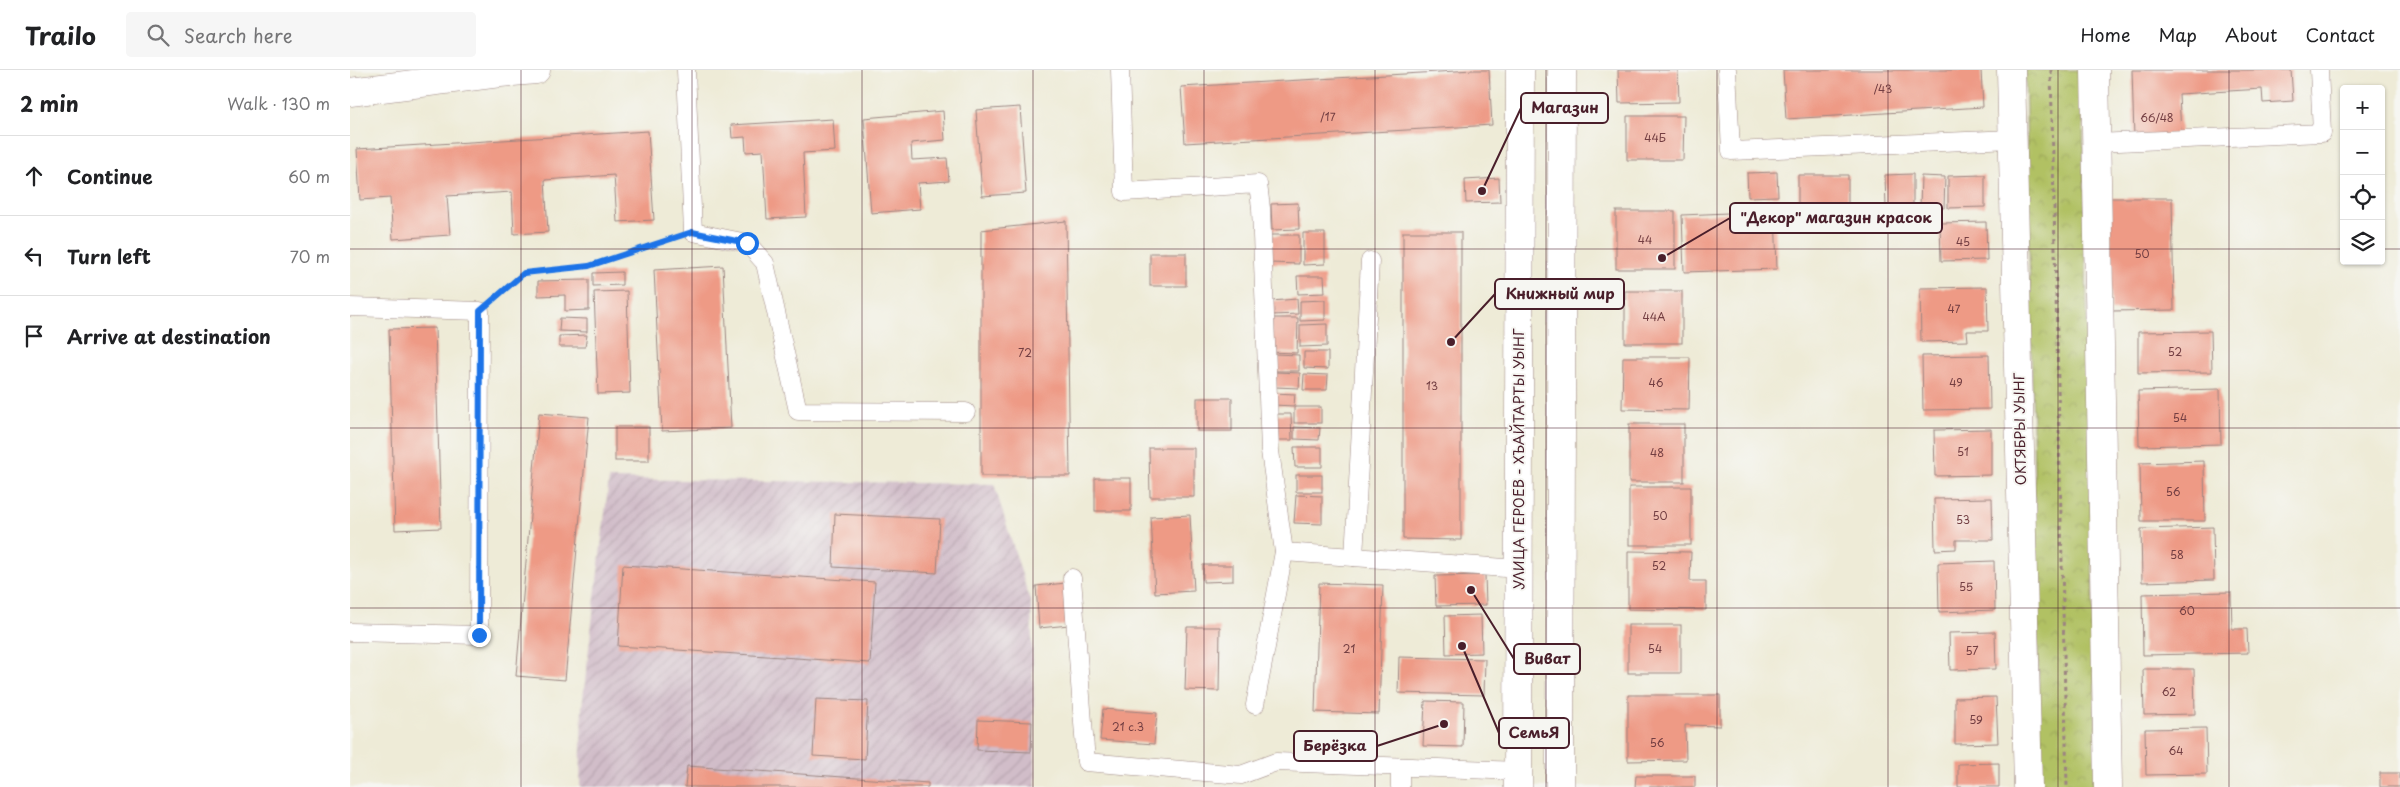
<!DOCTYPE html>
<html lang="en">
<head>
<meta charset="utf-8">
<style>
	body { margin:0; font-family:"Playpen Sans",sans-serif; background:#f6f6f6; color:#202124 }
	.controls { position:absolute; right:15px; top:15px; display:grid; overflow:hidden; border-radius:5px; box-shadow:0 1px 4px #0004 }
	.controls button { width:45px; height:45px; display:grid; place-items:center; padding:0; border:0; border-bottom:1px solid #e0e0e0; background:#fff; color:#202124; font:25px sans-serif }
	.stop { position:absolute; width:15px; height:15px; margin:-11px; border:4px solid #1a73e8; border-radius:50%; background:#fff }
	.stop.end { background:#1a73e8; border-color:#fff; box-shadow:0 1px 5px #0008 }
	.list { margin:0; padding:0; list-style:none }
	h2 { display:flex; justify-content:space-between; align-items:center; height:65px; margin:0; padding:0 20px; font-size:21px }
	h2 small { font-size:16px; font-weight:400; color:#757577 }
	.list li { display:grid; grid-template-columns:32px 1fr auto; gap:15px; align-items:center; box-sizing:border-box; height:80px; padding:0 20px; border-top:1px solid #e0e0e0 }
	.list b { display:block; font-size:19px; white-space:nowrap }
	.list em { font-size:16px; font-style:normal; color:#757577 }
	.icon { flex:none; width:28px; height:28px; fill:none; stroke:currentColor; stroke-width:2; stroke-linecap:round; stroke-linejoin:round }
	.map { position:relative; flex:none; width:2050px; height:717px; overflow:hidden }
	header { display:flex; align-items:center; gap:30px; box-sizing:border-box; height:70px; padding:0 25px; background:#fff; border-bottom:1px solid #e0e0e0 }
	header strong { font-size:24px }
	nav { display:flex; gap:28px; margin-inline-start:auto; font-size:18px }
	.search { width:350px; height:45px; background:#f6f6f6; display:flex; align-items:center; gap:12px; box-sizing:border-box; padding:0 18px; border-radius:5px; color:#757577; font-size:19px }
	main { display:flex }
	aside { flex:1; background:#fff }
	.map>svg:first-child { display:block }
	.industrial { fill:url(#industrial-furrows) }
	.park { fill:url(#park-crowns); stroke:#7e7048 }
	.building { fill:#ee9a85 }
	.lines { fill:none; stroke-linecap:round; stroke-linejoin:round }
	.service-casing { stroke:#9c8581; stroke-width:19 }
	.tertiary-casing { stroke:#9c8581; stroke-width:29 }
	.path { stroke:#9c8581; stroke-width:3; stroke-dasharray:4 4; stroke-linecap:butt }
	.service { stroke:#fff; stroke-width:18 }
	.tertiary { stroke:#fff; stroke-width:28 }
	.route { stroke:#1a73e8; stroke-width:6 }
	.grid { fill:none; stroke:#4a1f2b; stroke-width:1; stroke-opacity:0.55 }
	.labels { text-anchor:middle; stroke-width:4; stroke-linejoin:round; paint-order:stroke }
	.number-label { font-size:11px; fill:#733e42 }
	.street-label { font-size:14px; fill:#4a1f2b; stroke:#f6f6f2 }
	.leader { fill:none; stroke:#4a1f2b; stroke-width:2 }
	.callout-dot { fill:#4a1f2b; stroke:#f6f6f2; stroke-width:2 }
	.callout { fill:#f6f6f2; stroke:#4a1f2b; stroke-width:2 }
	.callout-label { font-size:15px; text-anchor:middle; font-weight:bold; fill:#4a1f2b }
</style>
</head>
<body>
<header>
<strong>Trailo</strong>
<div class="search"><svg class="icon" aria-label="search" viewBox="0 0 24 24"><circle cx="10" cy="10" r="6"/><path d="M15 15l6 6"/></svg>Search here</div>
<nav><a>Home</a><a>Map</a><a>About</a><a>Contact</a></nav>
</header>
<main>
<aside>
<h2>2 min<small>Walk · 130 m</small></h2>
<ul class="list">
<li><svg class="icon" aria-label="ahead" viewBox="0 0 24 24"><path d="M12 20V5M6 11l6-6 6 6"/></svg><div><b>Continue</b></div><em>60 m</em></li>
<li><svg class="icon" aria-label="left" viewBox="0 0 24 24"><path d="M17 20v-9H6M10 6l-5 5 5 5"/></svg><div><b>Turn left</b></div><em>70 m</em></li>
<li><svg class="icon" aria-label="arrive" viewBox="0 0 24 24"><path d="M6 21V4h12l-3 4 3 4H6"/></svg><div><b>Arrive at destination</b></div></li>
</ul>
</aside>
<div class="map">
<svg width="2050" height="717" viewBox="0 0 2050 717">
	<defs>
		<pattern id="industrial-furrows" width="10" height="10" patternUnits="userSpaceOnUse" patternTransform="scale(1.25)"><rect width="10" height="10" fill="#d1bdc9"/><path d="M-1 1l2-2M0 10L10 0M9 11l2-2" fill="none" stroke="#b5a2ad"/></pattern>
		<pattern id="park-crowns" width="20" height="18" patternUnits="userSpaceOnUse" patternTransform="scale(1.25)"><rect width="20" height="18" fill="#b1c164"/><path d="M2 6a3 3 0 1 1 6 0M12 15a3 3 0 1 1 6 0" fill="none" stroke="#9aa557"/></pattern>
	</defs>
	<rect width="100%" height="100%" fill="#f6f6f2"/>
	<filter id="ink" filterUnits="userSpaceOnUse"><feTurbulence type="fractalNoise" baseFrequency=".02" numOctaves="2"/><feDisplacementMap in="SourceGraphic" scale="10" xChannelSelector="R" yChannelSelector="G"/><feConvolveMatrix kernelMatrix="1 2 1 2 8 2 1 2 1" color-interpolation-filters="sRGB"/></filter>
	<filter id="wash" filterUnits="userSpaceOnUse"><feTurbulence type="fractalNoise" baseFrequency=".0096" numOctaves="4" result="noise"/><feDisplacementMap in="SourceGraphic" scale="20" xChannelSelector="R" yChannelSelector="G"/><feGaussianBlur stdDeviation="1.12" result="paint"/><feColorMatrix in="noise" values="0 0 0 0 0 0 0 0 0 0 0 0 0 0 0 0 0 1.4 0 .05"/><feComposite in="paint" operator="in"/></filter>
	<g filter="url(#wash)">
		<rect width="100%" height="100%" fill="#eeebd7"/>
		<polygon class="industrial" points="259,409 644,414 681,534 686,717 230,717 232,637"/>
		<polygon class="park" points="1675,0 1732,0 1747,717 1691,717"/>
		<g id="blocks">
			<g class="building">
				<polygon points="1123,0 1139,0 1142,55 835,73 831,17"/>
				<polygon points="1268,0 1328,0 1329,32 1269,33"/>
				<polygon points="1433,0 1631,0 1633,37 1436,49"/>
				<polygon points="1782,0 1941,0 1943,31 1913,33 1912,19 1829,24 1831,64 1784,67"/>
				<polygon points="670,37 676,123 632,126 626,40"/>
				<polygon points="593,41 595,70 561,73 562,90 597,88 599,111 568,113 570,139 521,143 514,48"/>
				<polygon points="1277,46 1334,46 1333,90 1277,90"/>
				<polygon points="483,49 485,81 453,83 456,147 417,149 413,81 396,82 395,67 382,68 381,55"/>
				<polygon points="298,61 304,150 267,152 264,105 195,110 198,162 164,164 162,122 97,126 100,165 43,169 40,128 10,130 7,79"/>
				<polygon points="1427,102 1428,126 1398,127 1397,103"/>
				<polygon points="1563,104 1563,138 1536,138 1535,105"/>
				<polygon points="1448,105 1498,105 1498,140 1448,141"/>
				<polygon points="1635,105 1635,137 1598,138 1598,106"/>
				<polygon points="1571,106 1595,107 1594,138 1570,137"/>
				<polygon points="1149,108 1150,132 1116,133 1115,110"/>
				<polygon points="1760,128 1822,128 1824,240 1761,241"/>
				<polygon points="948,133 949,159 922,160 921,134"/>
				<rect x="1266" y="141" width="59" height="58"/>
				<polygon points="1425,141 1427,199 1334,202 1332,145"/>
				<polygon points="716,151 720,406 631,406 631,160"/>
				<polygon points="1636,152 1637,190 1591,191 1590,153"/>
				<polygon points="1053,162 1111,162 1111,470 1053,469"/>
				<polygon points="953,163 975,163 975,194 953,195"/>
				<polygon points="920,165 949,165 949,194 920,193"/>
				<rect x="800" y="183" width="36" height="33"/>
				<polygon points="373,196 381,358 312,361 304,200"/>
				<polygon points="272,202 272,215 243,216 243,203"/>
				<polygon points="947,206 974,206 975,223 948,224"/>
				<polygon points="239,210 239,240 215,241 215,225 188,226 188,211"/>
				<polygon points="1637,217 1638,261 1617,261 1618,271 1571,272 1570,218"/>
				<polygon points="277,221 280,323 248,324 244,222"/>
				<rect x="1275" y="221" width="57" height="52"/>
				<polygon points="947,229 948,244 922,245 921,231"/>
				<polygon points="975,230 975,250 950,251 950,231"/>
				<polygon points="210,248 237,249 237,262 209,261"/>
				<polygon points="920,248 948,248 947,283 919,282"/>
				<polygon points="977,254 977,276 950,277 950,255"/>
				<polygon points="85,258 91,458 45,460 39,259"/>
				<polygon points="1861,261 1862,302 1788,303 1788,262"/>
				<polygon points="237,265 235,277 209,277 209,266"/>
				<polygon points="954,282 978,282 978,299 954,298"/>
				<polygon points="924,284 949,285 949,301 924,301"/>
				<polygon points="1639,285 1640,339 1573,340 1572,286"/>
				<polygon points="1273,287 1340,287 1339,340 1272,339"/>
				<polygon points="925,302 950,303 949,318 925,317"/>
				<polygon points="954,304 978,305 977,320 953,320"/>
				<polygon points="1870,319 1871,374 1789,376 1788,321"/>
				<polygon points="924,323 945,324 944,336 923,335"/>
				<rect x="847" y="328" width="35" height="33"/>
				<rect x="944" y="337" width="27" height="16"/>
				<polygon points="189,343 239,347 215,610 166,606"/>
				<polygon points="925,344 941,344 942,370 925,370"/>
				<rect x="1279" y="354" width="55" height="58"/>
				<rect x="265" y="357" width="34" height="34"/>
				<polygon points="944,357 970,358 969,370 944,369"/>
				<polygon points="1641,359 1641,405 1585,406 1584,360"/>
				<polygon points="944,377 972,377 972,397 945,397"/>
				<polygon points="799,378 844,378 844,427 800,427"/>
				<polygon points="1854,391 1855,451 1791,451 1790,393"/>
				<rect x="946" y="405" width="26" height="17"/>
				<rect x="745" y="408" width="36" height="33"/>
				<rect x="1279" y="417" width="62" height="58"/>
				<polygon points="946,425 972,426 972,454 944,453"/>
				<polygon points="1642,428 1643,470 1606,470 1606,479 1585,480 1584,429"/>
				<polygon points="485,444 590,449 587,503 483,497"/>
				<polygon points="840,445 844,521 805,523 801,447"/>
				<polygon points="1863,457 1864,510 1792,512 1791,459"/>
				<polygon points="1278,481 1341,482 1340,511 1356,511 1356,540 1278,539"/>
				<polygon points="1644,491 1645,540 1589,542 1588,493"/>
				<polygon points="273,495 525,512 520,593 268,576"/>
				<polygon points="853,495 883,495 883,511 853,512"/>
				<polygon points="1135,505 1136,535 1086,536 1085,506"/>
				<polygon points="716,513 719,555 689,558 686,516"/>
				<polygon points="969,513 1033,515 1029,644 965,642"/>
				<polygon points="1881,522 1882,559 1897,559 1898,583 1793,585 1792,524"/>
				<polygon points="1131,545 1132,583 1096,584 1095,546"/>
				<rect x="1278" y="555" width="53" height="48"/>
				<polygon points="837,557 870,557 869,621 835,620"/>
				<polygon points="1645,562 1646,599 1600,600 1599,563"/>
				<polygon points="1049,587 1135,589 1134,625 1048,623"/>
				<polygon points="1793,599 1844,599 1845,644 1794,645"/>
				<polygon points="1278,625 1370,625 1370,656 1335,655 1336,690 1278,691"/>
				<polygon points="1646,627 1648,673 1605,674 1605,628"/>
				<polygon points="466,629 518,631 515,689 463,686"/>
				<polygon points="1075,631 1114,632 1113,677 1073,676"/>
				<polygon points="753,639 807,643 804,674 750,670"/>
				<polygon points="628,650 682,652 681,682 627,680"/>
				<polygon points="1856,658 1857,704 1796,705 1795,659"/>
				<polygon points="1649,693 1649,717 1608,717 1608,694"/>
				<polygon points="337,696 578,713 578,717 335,717"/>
				<rect x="2030" y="703" width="20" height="14"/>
				<polygon points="1286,706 1345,706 1345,717 1285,717"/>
			</g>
		</g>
	</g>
	<g filter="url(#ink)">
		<use href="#blocks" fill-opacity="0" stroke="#9c8581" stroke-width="1"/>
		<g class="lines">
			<g class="service-casing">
				<g id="service">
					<polyline points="336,0 343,162 397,173 415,193 448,341 616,342"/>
					<polyline points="770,0 774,122 908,114 911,138 920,381 934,482 1169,499"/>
					<polyline points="1377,0 1381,81 1663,69"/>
					<polyline points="1746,73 1972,63 1969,0"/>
					<polyline points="0,237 130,241 129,565 0,562"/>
					<polyline points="1004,487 1020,191"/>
					<polyline points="722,508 736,692 891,705 926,692 1169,701"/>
					<polyline points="905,635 934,482"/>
					<polyline points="1050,717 1050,697"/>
				</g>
			</g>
			<g class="tertiary-casing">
				<g id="tertiary">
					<polyline points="1661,0 1678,717"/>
					<polyline points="1745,0 1758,717"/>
					<polyline points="0,22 150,3 186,0"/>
					<polyline points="1168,717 1170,0"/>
					<polyline points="1210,717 1212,0"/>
				</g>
			</g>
			<g class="path">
				<polyline points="1701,0 1717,717"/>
				<polyline points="148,226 174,203 239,196 321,169"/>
			</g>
			<use href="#service" class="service"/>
			<use href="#tertiary" class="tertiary"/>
		</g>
	</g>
	<g class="lines" filter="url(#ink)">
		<polyline class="route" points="129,565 130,241 174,203 239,196 342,162 397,173"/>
	</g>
	<path class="grid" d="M 171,0 L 171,717M 342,0 L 342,717M 512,0 L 512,717M 683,0 L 683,717M 854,0 L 854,717M 1025,0 L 1025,717M 1196,0 L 1196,717M 1367,0 L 1367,717M 1538,0 L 1538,717M 1708,0 L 1708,717M 1879,0 L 1879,717M 0,179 L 1994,179M 2031,179 L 2050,179M 0,358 L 2050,358M 0,538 L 2050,538"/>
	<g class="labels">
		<g class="number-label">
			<text x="1533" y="23">/43</text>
			<text x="978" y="51">/17</text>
			<text x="1807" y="52">66/48</text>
			<text x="1305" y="72">44Б</text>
			<text x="1295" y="174">44</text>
			<text x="1613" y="176">45</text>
			<text x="1792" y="188">50</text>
			<text x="1604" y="243">47</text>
			<text x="1304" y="251">44А</text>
			<text x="1825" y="286">52</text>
			<text x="675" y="287">72</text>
			<text x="1306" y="317">46</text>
			<text x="1606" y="317">49</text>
			<text x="1082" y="320">13</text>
			<text x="1830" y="352">54</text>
			<text x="1613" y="386">51</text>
			<text x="1307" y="387">48</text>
			<text x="1823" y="426">56</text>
			<text x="1310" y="450">50</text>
			<text x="1613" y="454">53</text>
			<text x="1827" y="489">58</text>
			<text x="1309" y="500">52</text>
			<text x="1616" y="521">55</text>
			<text x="1837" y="545">60</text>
			<text x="999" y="583">21</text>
			<text x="1305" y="583">54</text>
			<text x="1622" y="585">57</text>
			<text x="1819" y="626">62</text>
			<text x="1626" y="654">59</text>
			<text x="778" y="661">21 с.3</text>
			<text x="1307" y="677">56</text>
			<text x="1826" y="685">64</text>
		</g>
		<g class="street-label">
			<text transform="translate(1670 359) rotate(-91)" y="5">ОКТЯБРЫ УЫНГ</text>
			<text transform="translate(1169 389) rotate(-90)" y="5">УЛИЦА ГЕРОЕВ - ХЪАЙТАРТЫ УЫНГ</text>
		</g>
	</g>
	<path class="leader" d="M1132 121L1171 38M1312 188L1380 148M1101 272L1145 224M1121 520L1164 589M1112 576L1149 663M1094 654L1027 676"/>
	<g class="callout-dot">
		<circle cx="1132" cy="121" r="5"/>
		<circle cx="1312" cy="188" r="5"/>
		<circle cx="1101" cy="272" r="5"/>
		<circle cx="1121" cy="520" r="5"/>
		<circle cx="1112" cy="576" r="5"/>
		<circle cx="1094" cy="654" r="5"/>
	</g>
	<g class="callout">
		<rect x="1171" y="23" width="87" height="30" rx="5"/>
		<rect x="1380" y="133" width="212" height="30" rx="5"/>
		<rect x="1145" y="209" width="129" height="30" rx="5"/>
		<rect x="1164" y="574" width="66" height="30" rx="5"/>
		<rect x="1149" y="648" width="70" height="30" rx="5"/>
		<rect x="944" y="661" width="83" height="30" rx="5"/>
	</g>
	<g class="callout-label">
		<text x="1215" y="43">Магазин</text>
		<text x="1486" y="153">"Декор" магазин красок</text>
		<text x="1210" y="229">Книжный мир</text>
		<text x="1197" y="594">Виват</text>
		<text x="1184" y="668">СемьЯ</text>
		<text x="985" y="681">Берёзка</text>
	</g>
</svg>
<div class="controls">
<button>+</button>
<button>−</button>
<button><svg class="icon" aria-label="locate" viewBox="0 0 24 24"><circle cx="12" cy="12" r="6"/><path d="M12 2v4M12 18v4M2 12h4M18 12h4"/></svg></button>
<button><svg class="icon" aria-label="layers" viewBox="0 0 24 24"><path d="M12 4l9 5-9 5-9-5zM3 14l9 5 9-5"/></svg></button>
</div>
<div class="stop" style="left:397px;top:173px"></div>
<div class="stop end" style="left:129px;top:565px"></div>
</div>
</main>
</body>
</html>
